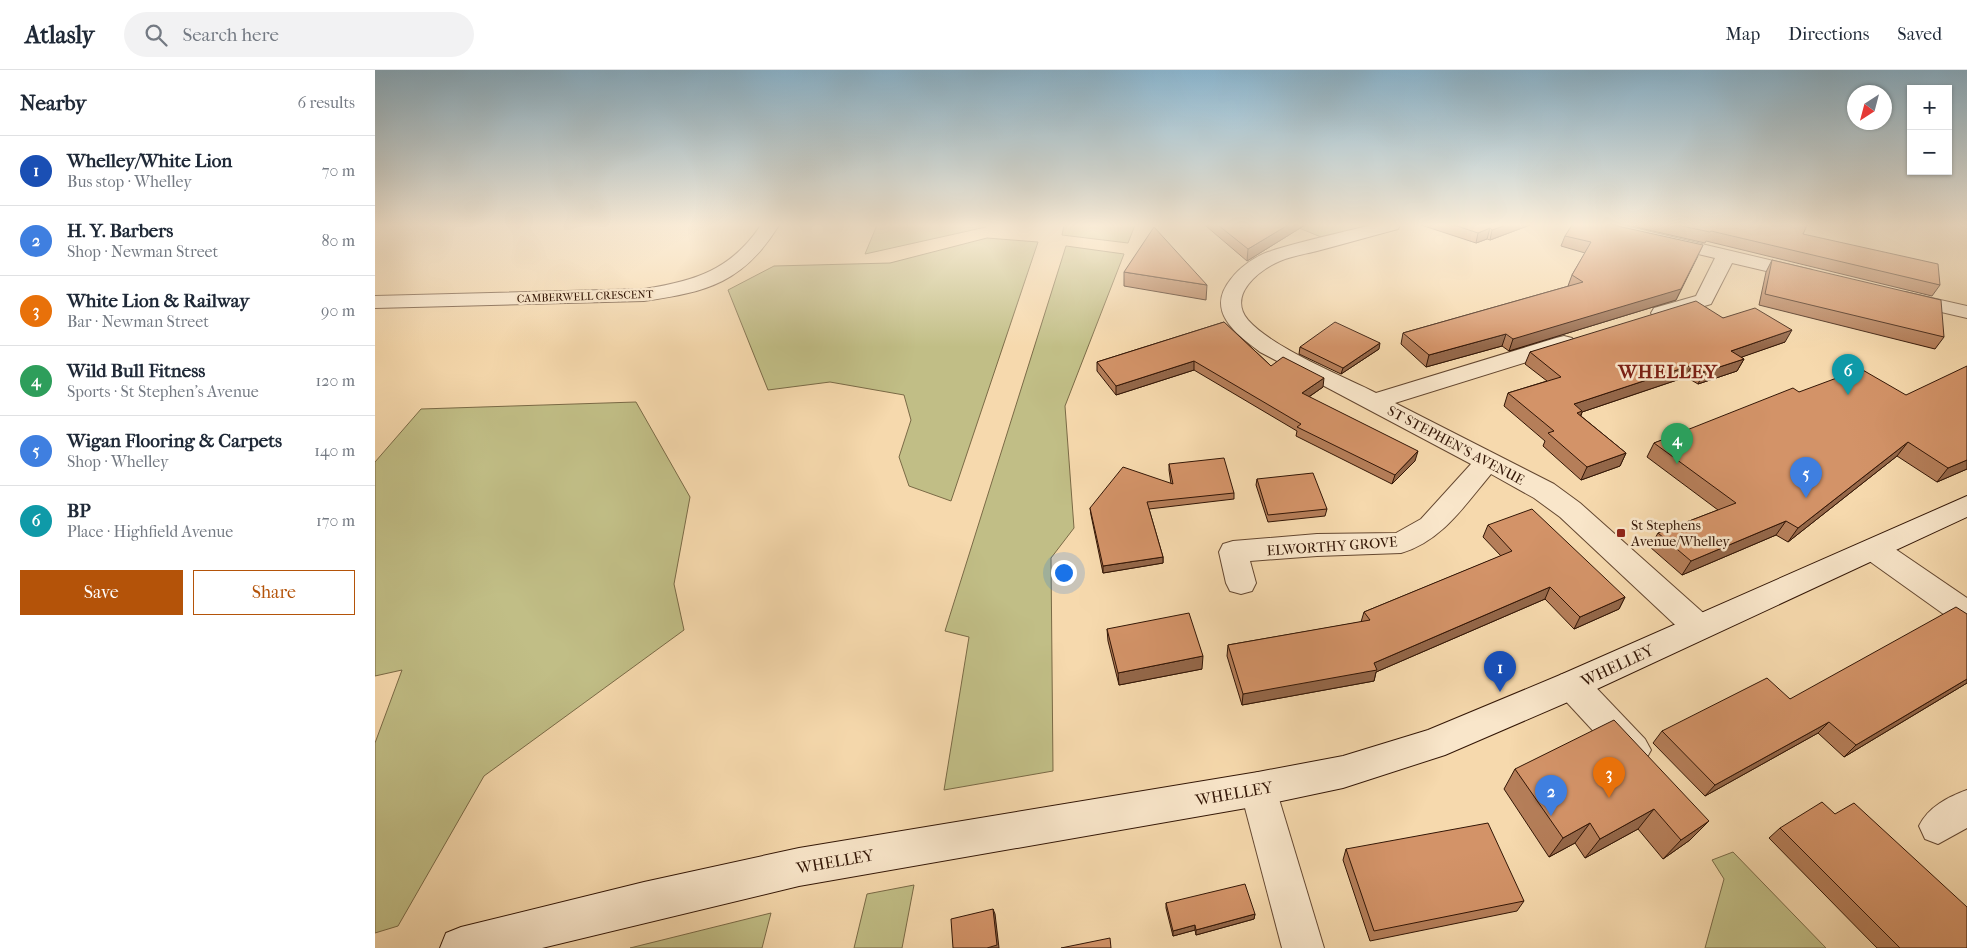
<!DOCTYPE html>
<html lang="en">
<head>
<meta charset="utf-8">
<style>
	body { margin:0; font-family:"IM FELL French Canon",serif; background:#f2f2f3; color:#1f2937 }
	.controls { position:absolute; right:15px; top:15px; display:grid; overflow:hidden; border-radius:0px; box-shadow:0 1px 4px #0004 }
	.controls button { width:45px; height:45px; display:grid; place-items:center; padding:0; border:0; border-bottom:1px solid #e0e1e3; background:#fff; color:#1f2937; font:25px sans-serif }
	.compass { position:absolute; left:1472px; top:15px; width:45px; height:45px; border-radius:50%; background:#fff; box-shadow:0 1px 4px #0004; rotate:216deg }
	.you { position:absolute; left:688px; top:502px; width:18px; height:18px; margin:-12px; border:4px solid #fff; border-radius:50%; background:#1a73e8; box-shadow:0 0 0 8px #1a73e833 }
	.badge { display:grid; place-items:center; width:32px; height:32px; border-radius:50%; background:#b45309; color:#fff; font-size:16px; font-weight:700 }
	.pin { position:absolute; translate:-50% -41px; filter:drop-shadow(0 1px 2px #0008) }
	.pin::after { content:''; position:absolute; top:26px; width:18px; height:15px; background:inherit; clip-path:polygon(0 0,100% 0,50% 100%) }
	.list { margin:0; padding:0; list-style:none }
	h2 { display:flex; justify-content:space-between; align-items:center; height:65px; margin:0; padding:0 20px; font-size:21px }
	h2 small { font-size:16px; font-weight:400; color:#747a83 }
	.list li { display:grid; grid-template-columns:32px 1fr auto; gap:15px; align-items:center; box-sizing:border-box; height:70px; padding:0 20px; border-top:1px solid #e0e1e3 }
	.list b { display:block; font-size:19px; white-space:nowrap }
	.list p { margin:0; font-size:16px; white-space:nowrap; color:#747a83 }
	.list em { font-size:16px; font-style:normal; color:#747a83 }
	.actions { display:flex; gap:10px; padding:15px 20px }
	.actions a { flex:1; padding:11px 0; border:1px solid #b45309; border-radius:0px; text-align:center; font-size:18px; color:#b45309 }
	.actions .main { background:#b45309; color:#fff }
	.icon { flex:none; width:28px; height:28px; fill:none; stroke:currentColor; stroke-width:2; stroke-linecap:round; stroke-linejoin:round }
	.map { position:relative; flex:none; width:1592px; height:878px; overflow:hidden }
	header { display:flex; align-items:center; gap:30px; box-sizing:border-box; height:70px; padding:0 25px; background:#fff; border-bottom:1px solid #e0e1e3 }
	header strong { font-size:24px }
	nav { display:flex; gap:28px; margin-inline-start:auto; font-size:18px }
	.search { width:350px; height:45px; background:#f2f2f3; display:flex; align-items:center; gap:12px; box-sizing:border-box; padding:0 18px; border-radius:28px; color:#747a83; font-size:19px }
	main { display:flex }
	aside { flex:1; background:#fff }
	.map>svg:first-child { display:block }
	.green { fill:#c1be86; stroke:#7a6a46 }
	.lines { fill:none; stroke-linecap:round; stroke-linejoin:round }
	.minor-casing { stroke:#644730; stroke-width:2 }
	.secondary-casing { stroke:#331606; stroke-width:2 }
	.minor { fill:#f9e6ca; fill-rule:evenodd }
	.secondary { fill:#f9e6ca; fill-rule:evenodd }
	.wall { fill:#b57e59; stroke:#331606 }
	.shaded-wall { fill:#946749; stroke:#331606 }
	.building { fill:#d39368; stroke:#331606 }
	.poi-dot { fill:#8f2418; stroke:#f9e6ca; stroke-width:2 }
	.labels { text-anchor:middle; stroke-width:5; stroke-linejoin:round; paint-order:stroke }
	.far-street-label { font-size:11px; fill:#331606; stroke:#f9e6ca }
	.street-label { font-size:14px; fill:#331606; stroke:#f9e6ca }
	.poi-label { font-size:14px; fill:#331606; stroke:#f9e6ca; text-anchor:start }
	.near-street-label { font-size:16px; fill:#331606; stroke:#f9e6ca }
	.district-label { font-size:19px; font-weight:bold; letter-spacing:1px; fill:#7a1f14; stroke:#f9e6ca }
</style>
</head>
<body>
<header>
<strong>Atlasly</strong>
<div class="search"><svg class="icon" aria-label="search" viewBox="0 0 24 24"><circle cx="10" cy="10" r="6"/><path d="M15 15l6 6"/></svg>Search here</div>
<nav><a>Map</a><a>Directions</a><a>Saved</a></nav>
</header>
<main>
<aside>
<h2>Nearby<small>6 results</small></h2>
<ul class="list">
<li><span class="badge" style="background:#1a4fb4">1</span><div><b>Whelley/White Lion</b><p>Bus stop · Whelley</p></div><em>70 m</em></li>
<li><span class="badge" style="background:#3f7fe0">2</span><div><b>H. Y. Barbers</b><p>Shop · Newman Street</p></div><em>80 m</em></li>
<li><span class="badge" style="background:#e8710a">3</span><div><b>White Lion &amp; Railway</b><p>Bar · Newman Street</p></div><em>90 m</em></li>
<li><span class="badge" style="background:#2e9e5b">4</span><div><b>Wild Bull Fitness</b><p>Sports · St Stephen's Avenue</p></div><em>120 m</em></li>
<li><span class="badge" style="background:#3f7fe0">5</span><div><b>Wigan Flooring &amp; Carpets</b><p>Shop · Whelley</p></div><em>140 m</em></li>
<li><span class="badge" style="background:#0f9aa8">6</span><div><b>BP</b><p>Place · Highfield Avenue</p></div><em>170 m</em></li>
</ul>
<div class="actions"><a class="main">Save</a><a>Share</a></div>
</aside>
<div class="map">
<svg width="1592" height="878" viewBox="0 0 1592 878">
	<rect width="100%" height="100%" fill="#f6d9ad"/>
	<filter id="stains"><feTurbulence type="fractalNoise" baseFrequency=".004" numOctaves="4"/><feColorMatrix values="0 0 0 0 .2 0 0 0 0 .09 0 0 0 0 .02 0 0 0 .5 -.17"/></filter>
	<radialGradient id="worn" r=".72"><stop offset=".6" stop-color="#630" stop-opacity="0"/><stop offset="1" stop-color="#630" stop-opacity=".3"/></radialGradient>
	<g class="green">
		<polygon points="502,155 611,155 611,157 490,184"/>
		<polygon points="689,155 760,155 753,173 687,165"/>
		<polygon points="917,155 1016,155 958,172"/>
		<polygon points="612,168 663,172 576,431 534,416 524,387 536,350 529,325 455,312 393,320 353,220 399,196 515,193"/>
		<polygon points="691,176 749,184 690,336 699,458 676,488 678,701 569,720 594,567 570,561"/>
		<polygon points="261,332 315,427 299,514 309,560 109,706 23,856 0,863 0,673 27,600 0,606 0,392 46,339"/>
		<polygon points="1358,782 1451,878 1330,878 1349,809 1337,790"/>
		<polygon points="539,815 527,878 479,878 492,824"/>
		<polygon points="396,843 387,878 255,878"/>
	</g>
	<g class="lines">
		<g class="minor-casing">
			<g id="minor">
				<path d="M 386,155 L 404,155 C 369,212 333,222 269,231 L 0,238 L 0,226 L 269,219 C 320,211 356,200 386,155 Z"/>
				<path d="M 996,155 L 1025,155 L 1023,159 C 996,166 969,174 942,181 C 930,184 917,186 905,191 C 884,200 852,225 873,250 C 898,278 965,305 1001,323 L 1181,268 L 1189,266 L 1197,268 L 1200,273 L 1197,278 L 1020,333 L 1179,414 L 1205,433 L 1334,548 L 1339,557 L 1334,566 L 1323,570 L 1312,566 L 1185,447 L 1159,428 L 1116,404 C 1090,435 1067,471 1026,483 L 942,486 L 875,491 L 881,513 L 877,521 L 866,524 L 855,521 L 851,513 L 844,482 L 848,474 L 858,471 L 942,464 L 1021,463 L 1046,449 L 1096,394 L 885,282 C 860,263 830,241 856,209 C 864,198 879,187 893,182 C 926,171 962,164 996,155 Z"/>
				<polygon points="1215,155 1246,155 1437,200 1440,204 1437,208 1430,210 1357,193 1336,234 1287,249 1279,248 1276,243 1279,238 1321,226 1340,188 1217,159"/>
				<polygon points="1530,222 1592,236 1592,248 1523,232 1520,228 1523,224"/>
				<polygon points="1500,469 1510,472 1592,528 1592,556 1581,553 1490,488 1486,480 1490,472"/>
				<polygon points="1197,601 1209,605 1270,669 1276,680 1270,691 1258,696 1246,691 1185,625 1180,615 1185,605"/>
				<polygon points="883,702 896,707 901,719 949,878 907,878 865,719 870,707"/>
				<path d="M 1592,720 L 1592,758 L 1563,774 L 1550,769 L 1544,756 C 1553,737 1573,727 1592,720 Z"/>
			</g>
		</g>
		<g class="secondary-casing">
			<polygon id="secondary" points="1592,426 1592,447 1209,625 1070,685 968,718 883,736 424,816 167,878 65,878 71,863 86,857 269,812 424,778 883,702 968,686 1053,660 1185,605"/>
		</g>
		<use href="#minor" class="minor"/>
		<use href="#secondary" class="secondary"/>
	</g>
	<g class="wall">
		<polygon points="831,155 930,155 872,191 831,156"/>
		<polygon points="1046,155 1155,155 1115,170 1112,169 1101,173"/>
		<polygon points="1252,155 1432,155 1428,164 1565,215 1557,226 1331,171 1330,173"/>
		<polygon points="1190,166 1323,186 1301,230 1134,281 1127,276 1051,297 1026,274 1028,263 1194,216 1193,216 1197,205 1210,183 1186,176"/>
		<polygon points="1397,190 1569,267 1560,279 1384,235 1391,202"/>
		<polygon points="749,202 832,215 831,230 749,216"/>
		<polygon points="1348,248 1410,272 1366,287 1369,289 1362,301 1323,314 1311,307 1207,342 1206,346 1251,383 1245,396 1206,410 1168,376 1170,371 1129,336 1133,323 1172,311 1150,294 1155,282"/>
		<polygon points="849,252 896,296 948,317 934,327 1040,391 1017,414 921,366 922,361 819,300 741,325 722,301 722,292"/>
		<polygon points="925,277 1004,279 966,304 924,284"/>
		<polygon points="1424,322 1592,399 1562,412 1522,386 1413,472 1401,465 1307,505 1275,477 1283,463 1343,440 1272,387 1279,373"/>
		<polygon points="794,394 859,423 859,429 774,439 788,487 788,493 728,503 716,445 715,438 796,414 794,400"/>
		<polygon points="882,409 952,439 950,446 893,452 881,415"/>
		<polygon points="1113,455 1250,527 1244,539 1199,559 1170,529 1001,602 999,611 867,635 852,586 853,575 986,552 989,542 1126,486 1108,467"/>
		<polygon points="732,559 827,599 744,615 733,571"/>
		<polygon points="1592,613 1469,687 1443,663 1330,726 1278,673 1287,661 1415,629"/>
		<polygon points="1140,699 1334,751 1315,770 1288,789 1263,759 1210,788 1200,773 1174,787 1129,719"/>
		<polygon points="1405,758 1592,878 1502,878 1394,768"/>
		<polygon points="971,779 1149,831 1142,841 995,871 968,790"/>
		<polygon points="791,833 880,844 879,849 821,865 820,860 798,866 791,838"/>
	</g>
	<g class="shaded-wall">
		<polygon points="913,155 930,155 872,191 873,179"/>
		<polygon points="1131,155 1155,155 1115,170 1117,160"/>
		<polygon points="1115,158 1112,169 1101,173 1103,163"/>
		<polygon points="1328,175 1301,230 1134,281 1138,269"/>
		<polygon points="1417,260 1410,272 1350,293 1356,281"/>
		<polygon points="1131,264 1127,276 1051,297 1054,285"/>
		<polygon points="1005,273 1004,279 966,304 968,298"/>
		<polygon points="1369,289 1362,301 1323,314 1329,302"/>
		<polygon points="819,291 819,300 741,325 741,316"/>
		<polygon points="1317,295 1311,307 1207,342 1202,354 1199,334"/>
		<polygon points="949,308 948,317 926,332 927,323"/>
		<polygon points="1533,372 1522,386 1413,472 1423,458"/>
		<polygon points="1043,381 1040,391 1017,414 1020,405"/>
		<polygon points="1251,383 1245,396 1206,410 1212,397"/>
		<polygon points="1592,390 1592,399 1562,412 1573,398"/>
		<polygon points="1411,451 1401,465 1307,505 1316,491"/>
		<polygon points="788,487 788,493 728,503 728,496"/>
		<polygon points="1175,517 1170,529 1001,602 999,611 867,635 868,624 999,593"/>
		<polygon points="1250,527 1244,539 1199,559 1205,547"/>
		<polygon points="828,586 827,599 744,615 743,603"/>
		<polygon points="1592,609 1592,613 1469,687 1481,675"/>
		<polygon points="1454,652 1443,663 1330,726 1340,715"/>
		<polygon points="1279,739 1263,759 1210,788 1225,769"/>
		<polygon points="1334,751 1315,770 1288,789 1306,770"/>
		<polygon points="1215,753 1200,773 1174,787 1188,768"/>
		<polygon points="618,839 620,844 624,878 612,878"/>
		<polygon points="880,844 879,849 821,865 821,860"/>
		<polygon points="820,855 820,860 798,866 798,861"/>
	</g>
	<g class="building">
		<polygon points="843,155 913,155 873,179"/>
		<polygon points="1079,155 1131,155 1117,160 1115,158 1103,163"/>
		<polygon points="1197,155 1238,155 1328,175 1306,219 1138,269 1131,264 1054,285 1028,263 1208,212 1197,205 1216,172 1190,166"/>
		<polygon points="1302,155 1432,155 1428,164 1563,194 1565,215 1336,161 1335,162"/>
		<polygon points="779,157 832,215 749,202"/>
		<polygon points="1397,190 1566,230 1569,267 1390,224"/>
		<polygon points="1321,231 1348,248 1380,238 1417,260 1356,281 1369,289 1329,302 1317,295 1199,334 1207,341 1202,343 1251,383 1212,397 1173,363 1179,361 1133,323 1186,307 1155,282"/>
		<polygon points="849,252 896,296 908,287 949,308 927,323 1043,381 1020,405 922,357 926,354 819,291 741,316 722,292"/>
		<polygon points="960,252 1005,273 968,298 925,277"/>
		<polygon points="1592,296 1592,390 1573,398 1533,372 1423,458 1411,451 1316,491 1283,463 1361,433 1279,373 1418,318 1424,322 1486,299 1531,325"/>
		<polygon points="849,388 859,423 772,432 788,487 728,496 715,438 748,397 798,414 794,394"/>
		<polygon points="938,403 952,439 893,445 882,409"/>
		<polygon points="1157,439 1250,527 1205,547 1175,517 999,593 1002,600 868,624 853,575 995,550 989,542 1137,481 1113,455"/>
		<polygon points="1581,537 1592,544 1592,609 1481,675 1454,652 1340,715 1287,661 1392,608 1415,629"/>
		<polygon points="814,543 828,586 743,603 732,559"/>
		<polygon points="1239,650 1334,751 1306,770 1279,739 1225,769 1215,753 1188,768 1140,699"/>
		<polygon points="1447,732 1460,744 1479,733 1592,837 1592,878 1525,878 1405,758"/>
		<polygon points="1113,753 1149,831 999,861 971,779"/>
		<polygon points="870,814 880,844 821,860 820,855 798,861 791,833"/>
		<polygon points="618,839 622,875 612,878 578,878 576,849"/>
		<polygon points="735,868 736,878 686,878"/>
	</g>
	<linearGradient id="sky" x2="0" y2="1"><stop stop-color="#8ab6d0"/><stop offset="0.56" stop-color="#fbeeda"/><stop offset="1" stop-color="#fbeeda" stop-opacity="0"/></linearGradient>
	<rect width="1592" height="277" fill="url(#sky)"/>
	<rect class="poi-dot" x="1241" y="458" width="10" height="10" rx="2.5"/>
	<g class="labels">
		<g class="far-street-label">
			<text transform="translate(210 226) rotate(-2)" y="4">CAMBERWELL CRESCENT</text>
		</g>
		<g class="street-label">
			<text transform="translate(1081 375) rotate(28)" y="5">ST STEPHEN'S AVENUE</text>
			<text transform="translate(957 476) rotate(-4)" y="5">ELWORTHY GROVE</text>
		</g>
		<g class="poi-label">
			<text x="1256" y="460">St Stephens<tspan x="1256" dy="16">Avenue/Whelley</tspan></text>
		</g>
		<g class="near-street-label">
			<text transform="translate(1242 595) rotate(-25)" y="6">WHELLEY</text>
			<text transform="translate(859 723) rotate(-10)" y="6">WHELLEY</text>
			<text transform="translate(460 791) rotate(-10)" y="6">WHELLEY</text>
		</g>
		<g class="district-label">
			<text x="1293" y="308">WHELLEY</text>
		</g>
	</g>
	<rect width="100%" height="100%" filter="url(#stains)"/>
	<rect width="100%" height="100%" fill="url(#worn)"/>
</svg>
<div class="controls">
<button>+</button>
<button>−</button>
</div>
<svg class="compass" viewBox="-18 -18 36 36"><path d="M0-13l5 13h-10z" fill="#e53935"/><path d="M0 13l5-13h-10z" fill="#747a83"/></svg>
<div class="you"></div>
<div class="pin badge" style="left:1125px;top:622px;background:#1a4fb4">1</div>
<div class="pin badge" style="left:1176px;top:746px;background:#3f7fe0">2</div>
<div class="pin badge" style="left:1234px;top:728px;background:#e8710a">3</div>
<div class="pin badge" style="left:1302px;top:394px;background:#2e9e5b">4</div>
<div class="pin badge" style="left:1431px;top:428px;background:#3f7fe0">5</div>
<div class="pin badge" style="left:1473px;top:325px;background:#0f9aa8">6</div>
</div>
</main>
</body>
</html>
